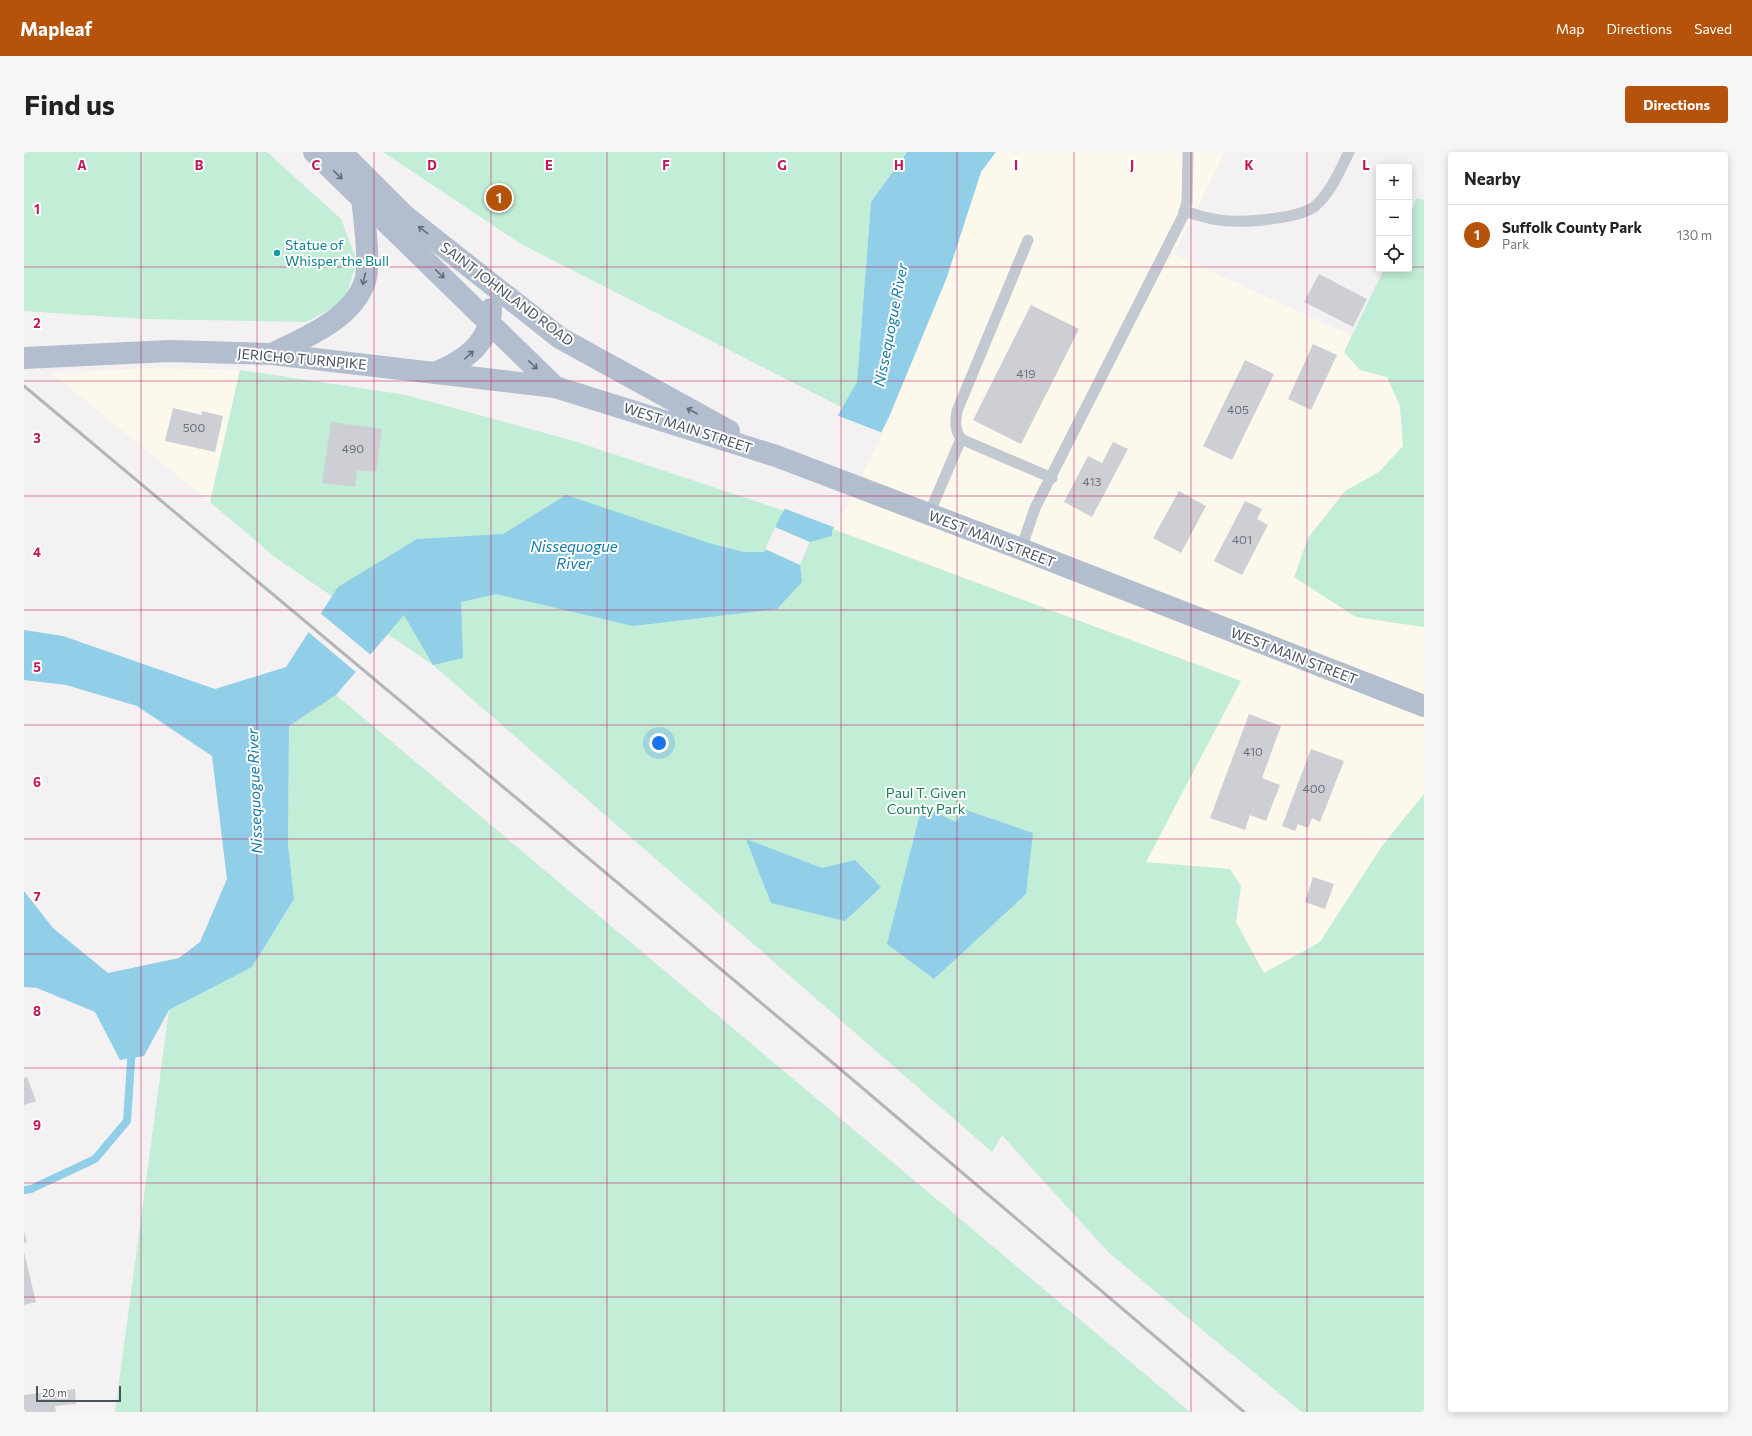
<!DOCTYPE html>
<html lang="en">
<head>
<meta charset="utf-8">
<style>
	body { margin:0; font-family:Commissioner,sans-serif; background:#f6f6f6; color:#222 }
	.controls { position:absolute; right:12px; top:12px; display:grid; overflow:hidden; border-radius:4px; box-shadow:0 2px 10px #0003 }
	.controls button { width:36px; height:36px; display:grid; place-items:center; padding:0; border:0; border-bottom:1px solid #e0e0e0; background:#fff; color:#222; font:20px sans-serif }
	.scale { position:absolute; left:12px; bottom:10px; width:85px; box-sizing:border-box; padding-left:4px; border:2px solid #49525d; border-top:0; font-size:11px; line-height:14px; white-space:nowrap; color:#49525d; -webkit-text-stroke:3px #fff; paint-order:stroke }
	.you { position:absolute; left:635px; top:591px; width:14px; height:14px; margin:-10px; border:3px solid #fff; border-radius:50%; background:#1a73e8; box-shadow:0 0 0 6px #1a73e833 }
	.badge { display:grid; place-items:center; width:26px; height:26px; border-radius:50%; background:#b45309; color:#fff; font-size:13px; font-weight:700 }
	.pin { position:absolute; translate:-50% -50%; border:2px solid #fff; box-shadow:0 1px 4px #0006 }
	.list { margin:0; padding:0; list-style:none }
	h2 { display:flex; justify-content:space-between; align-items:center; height:52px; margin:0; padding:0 16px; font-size:17px }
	h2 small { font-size:13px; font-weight:400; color:#767676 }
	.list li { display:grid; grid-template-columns:26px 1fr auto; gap:12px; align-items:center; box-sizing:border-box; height:60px; padding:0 16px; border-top:1px solid #e0e0e0 }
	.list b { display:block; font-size:15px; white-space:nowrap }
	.list p { margin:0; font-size:13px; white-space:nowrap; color:#767676 }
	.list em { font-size:13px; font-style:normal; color:#767676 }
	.icon { flex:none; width:22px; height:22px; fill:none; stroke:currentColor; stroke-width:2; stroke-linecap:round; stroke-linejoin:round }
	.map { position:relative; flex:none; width:1400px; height:1260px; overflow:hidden; border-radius:4px }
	header { display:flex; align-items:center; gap:24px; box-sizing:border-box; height:56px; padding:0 20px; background:#b45309; color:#fff }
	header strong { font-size:19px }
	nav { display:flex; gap:22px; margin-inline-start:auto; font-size:14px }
	.intro { display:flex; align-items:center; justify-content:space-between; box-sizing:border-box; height:96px; padding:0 24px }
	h1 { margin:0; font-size:28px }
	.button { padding:10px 18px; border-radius:4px; background:#b45309; color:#fff; font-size:14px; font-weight:700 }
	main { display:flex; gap:24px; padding:0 24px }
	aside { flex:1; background:#fff; border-radius:4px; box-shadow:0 2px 10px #0003 }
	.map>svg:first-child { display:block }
	.commercial { fill:#fcf8ec }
	.green { fill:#c2edd7 }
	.water { fill:#91cee8 }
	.pier { fill:#f3f1f1 }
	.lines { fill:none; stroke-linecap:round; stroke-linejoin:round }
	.stream { stroke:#91cee8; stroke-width:8 }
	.building { fill:#cecfd5 }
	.service { stroke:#c2c9d1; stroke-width:11 }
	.primary { stroke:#b2bdce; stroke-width:22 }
	.rail { stroke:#b3b5ba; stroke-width:3 }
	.oneway { stroke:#636d79 }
	.grid { fill:none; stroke:#c2185b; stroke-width:1; stroke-opacity:0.55 }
	.culture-dot { fill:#0f9aa8; stroke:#fff; stroke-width:1.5 }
	.labels { text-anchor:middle; stroke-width:4; stroke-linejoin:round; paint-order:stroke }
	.number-label { font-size:12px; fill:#6a717b }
	.culture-label { font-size:14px; fill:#0d838f; stroke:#fff; text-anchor:start }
	.street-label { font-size:14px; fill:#49525d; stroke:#fff }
	.park-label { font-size:14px; fill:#1c7c55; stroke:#fff }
	.water-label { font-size:15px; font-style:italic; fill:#147aa6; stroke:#fff }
	.grid-label { font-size:13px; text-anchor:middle; font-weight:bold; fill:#c2185b; stroke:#fff; stroke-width:4; stroke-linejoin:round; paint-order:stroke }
</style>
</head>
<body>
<header>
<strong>Mapleaf</strong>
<nav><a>Map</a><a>Directions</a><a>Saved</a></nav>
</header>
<div class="intro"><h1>Find us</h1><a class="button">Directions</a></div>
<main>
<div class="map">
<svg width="1400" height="1260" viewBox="0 0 1400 1260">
	<rect width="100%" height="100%" fill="#f3f1f1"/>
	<g class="commercial">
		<polygon points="972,0 1201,0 1150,102 1328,184 1320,200 1336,218 1363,225 1376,254 1379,294 1355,320 1321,339 1332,465 1400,475 1400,642 1358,694 1296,790 1240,821 1212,770 1217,735 1121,711 1211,527 810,378 865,265 923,125 957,20"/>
		<polygon points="126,216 216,218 186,350 27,221"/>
	</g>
	<g class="green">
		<polygon points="0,0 243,0 317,67 333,109 320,150 282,170 121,167 0,159"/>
		<polygon points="359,0 883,0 847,50 833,230 819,256 497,92"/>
		<polygon points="1393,46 1400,48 1400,475 1332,465 1270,425 1284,386 1321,339 1355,320 1379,294 1376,254 1363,225 1336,218 1320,200 1360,117 1385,117 1385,63"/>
		<polygon points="216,218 382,243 550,289 758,358 1217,529 1122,710 1206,717 1217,734 1212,770 1240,821 1296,790 1358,694 1400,642 1400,1260 1278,1260 1085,1101 978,983 968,1000 409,513 252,406 186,350"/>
		<polygon points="312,543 1166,1260 91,1260 145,858 228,815 270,747 264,692 265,574"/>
	</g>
	<g class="water">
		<polygon points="883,0 972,0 957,20 923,125 865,265 808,379 808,384 786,390 776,413 778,430 753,457 609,474 472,442 437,450 439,506 409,513 380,463 312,543 265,574 264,692 270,747 228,815 145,858 120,904 96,908 71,860 13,836 0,835 0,739 29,776 84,821 155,806 176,790 203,727 188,604 113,554 42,533 0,528 0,478 39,484 191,537 262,515 314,435 393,387 479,382 542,343 685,391 719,400 740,400 756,365 833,230 847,50"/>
		<polygon points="898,654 932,670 942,658 1009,681 1002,742 910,827 863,792"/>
		<polygon points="722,687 798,716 831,708 857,735 821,769 747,751"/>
	</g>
	<g class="pier">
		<polygon points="812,263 859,281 812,376 759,356"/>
		<polygon points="751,375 786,390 776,413 741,397"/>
		<polygon points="295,460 348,504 333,521 283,479"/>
	</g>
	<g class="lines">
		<polyline class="stream" points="0,1038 7,1037 71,1007 103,969 108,895"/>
	</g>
	<g class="building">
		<polygon points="1295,122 1343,147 1329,175 1280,150"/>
		<polygon points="1007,153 1055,177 997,292 949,268"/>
		<polygon points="1289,192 1313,203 1287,258 1264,247"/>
		<polygon points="1221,208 1250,222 1208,308 1179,294"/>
		<polygon points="149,256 177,263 178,259 199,264 191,300 141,289"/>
		<polygon points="307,270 358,277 352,320 333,318 331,335 298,331"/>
		<polygon points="1089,290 1104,297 1068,365 1040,350 1064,304 1078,311"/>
		<polygon points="1155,339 1182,354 1157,401 1129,386"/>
		<polygon points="1221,349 1238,357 1233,367 1244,373 1218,423 1190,409"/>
		<polygon points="1225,562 1257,574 1238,626 1256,633 1242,669 1226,663 1221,678 1186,666"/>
		<polygon points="1287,597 1320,609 1296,670 1288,666 1284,676 1274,672 1271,679 1258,674"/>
		<polygon points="1289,725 1310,732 1301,757 1281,750"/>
		<polygon points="3,925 12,949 0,953 0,926"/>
		<polygon points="0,1080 3,1090 0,1091"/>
		<polygon points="0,1100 12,1150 0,1153"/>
		<polygon points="51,1237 52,1252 31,1254 32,1260 0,1260 0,1243"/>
	</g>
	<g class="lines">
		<g class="service">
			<path d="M 1160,59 C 1176,64 1192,69 1208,69 C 1227,70 1277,66 1291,54 C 1307,41 1316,18 1325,0"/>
			<polyline points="937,287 1028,326"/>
			<path d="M 905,362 L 937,287 C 931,278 931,270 933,259 L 1004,88"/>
			<polyline points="997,397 1011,356 1159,64 1163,50 1164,0"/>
		</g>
		<g class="primary">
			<polyline points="290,0 531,235"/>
			<polyline points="317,0 381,64 536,186 705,279"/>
			<path d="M 248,202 C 280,186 329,167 341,129 C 347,110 340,67 338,46"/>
			<polyline points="0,206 145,199 248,202 531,235 752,304 997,397 1400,554"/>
			<path d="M 411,221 C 440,209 466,192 467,157"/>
		</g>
		<polyline class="rail" points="0,234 809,911 1220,1260"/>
	</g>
	<defs><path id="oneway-shaft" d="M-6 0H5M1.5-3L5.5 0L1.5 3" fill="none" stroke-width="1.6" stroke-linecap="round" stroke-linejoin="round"/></defs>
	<g class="oneway">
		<use href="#oneway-shaft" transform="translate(314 23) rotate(44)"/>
		<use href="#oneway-shaft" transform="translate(399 78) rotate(-142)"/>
		<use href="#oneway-shaft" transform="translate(416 122) rotate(44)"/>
		<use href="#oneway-shaft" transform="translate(340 127) rotate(103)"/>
		<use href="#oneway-shaft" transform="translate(445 203) rotate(-42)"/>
		<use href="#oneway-shaft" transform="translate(509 213) rotate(44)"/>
		<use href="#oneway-shaft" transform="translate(668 259) rotate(-152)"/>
	</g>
	<path class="grid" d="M 117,0 L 117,1260M 233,0 L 233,1260M 350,0 L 350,1260M 467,0 L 467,1260M 583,0 L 583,1260M 700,0 L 700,1260M 817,0 L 817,1260M 933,0 L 933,1260M 1050,0 L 1050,1260M 1167,0 L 1167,1260M 1283,0 L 1283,1260M 0,115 L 1355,115M 1385,115 L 1400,115M 0,229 L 1400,229M 0,344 L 1400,344M 0,458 L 1400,458M 0,573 L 1400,573M 0,687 L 1400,687M 0,802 L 1400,802M 0,916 L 1400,916M 0,1031 L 1400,1031M 0,1145 L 1400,1145"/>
	<circle class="culture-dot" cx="253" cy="101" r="4"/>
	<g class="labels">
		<g class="number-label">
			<text x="1002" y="226">419</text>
			<text x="1214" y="262">405</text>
			<text x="170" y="280">500</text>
			<text x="329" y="301">490</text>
			<text x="1068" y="334">413</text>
			<text x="1218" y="392">401</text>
			<text x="1229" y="604">410</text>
			<text x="1290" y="641">400</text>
		</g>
		<g class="culture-label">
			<text x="261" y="98">Statue of<tspan x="261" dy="16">Whisper the Bull</tspan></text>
		</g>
		<g class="street-label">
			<text transform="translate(483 142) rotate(37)" y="5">SAINT JOHNLAND ROAD</text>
			<text transform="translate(278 207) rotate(5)" y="5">JERICHO TURNPIKE</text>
			<text transform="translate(664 276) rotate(18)" y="5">WEST MAIN STREET</text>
			<text transform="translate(968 387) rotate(21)" y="5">WEST MAIN STREET</text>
			<text transform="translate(1270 504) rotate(21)" y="5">WEST MAIN STREET</text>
		</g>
		<g class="park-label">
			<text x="902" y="646">Paul T. Given<tspan x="902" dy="16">County Park</tspan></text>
		</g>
		<g class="water-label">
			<text transform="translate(867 173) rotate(-79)" y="5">Nissequogue River</text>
			<text x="550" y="400">Nissequogue<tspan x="550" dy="17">River</tspan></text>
			<text transform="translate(231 639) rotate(-92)" y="5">Nissequogue River</text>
		</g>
	</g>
	<g class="grid-label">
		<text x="58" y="18">A</text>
		<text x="175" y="18">B</text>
		<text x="292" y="18">C</text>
		<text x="408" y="18">D</text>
		<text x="525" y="18">E</text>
		<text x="642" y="18">F</text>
		<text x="758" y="18">G</text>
		<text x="875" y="18">H</text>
		<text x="992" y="18">I</text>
		<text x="1108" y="18">J</text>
		<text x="1225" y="18">K</text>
		<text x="1342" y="18">L</text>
		<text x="13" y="62">1</text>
		<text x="13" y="176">2</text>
		<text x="13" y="291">3</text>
		<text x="13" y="405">4</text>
		<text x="13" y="520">5</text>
		<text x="13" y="635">6</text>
		<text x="13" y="749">7</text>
		<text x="13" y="864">8</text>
		<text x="13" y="978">9</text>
	</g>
</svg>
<div class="controls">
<button>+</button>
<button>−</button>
<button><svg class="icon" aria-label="locate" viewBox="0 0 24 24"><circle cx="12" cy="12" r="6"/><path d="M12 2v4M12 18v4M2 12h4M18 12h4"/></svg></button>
</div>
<div class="scale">20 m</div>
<div class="you"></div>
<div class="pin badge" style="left:475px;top:46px">1</div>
</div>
<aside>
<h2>Nearby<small></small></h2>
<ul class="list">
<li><span class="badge">1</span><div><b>Suffolk County Park</b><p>Park</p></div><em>130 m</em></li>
</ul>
</aside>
</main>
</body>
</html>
